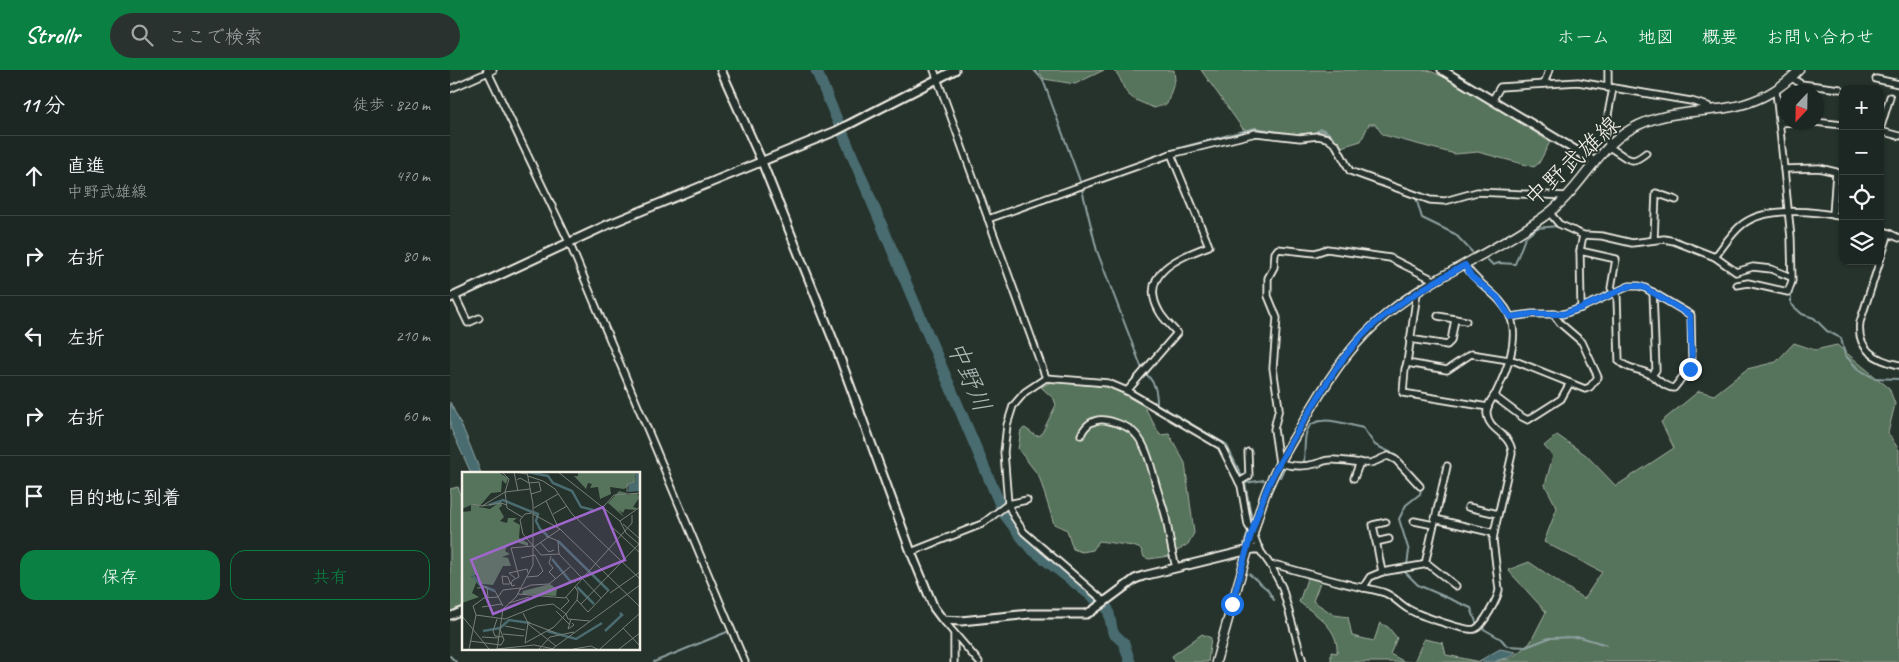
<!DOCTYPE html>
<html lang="ja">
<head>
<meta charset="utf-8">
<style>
	body { margin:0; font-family:Caveat,"Klee One",sans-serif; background:#29322f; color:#f1f3f6 }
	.controls { position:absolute; right:15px; top:15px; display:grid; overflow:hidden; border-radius:10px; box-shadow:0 1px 4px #0004 }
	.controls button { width:45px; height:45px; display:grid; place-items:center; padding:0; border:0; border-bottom:1px solid #3a4340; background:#1c2622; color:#f1f3f6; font:25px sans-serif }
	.compass { position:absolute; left:1329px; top:15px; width:45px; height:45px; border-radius:50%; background:#1c2622; box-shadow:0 1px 4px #0004; rotate:202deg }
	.stop { position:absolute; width:15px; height:15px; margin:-11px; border:4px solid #1a73e8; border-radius:50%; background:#fff }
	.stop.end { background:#1a73e8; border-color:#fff; box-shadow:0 1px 5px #0008 }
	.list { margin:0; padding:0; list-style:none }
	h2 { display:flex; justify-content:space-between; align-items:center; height:65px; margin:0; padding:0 20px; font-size:21px }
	h2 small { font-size:16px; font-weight:400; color:#a0a5a5 }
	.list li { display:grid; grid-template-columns:32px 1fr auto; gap:15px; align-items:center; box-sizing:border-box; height:80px; padding:0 20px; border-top:1px solid #3a4340 }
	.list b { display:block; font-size:19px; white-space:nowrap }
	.list p { margin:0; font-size:16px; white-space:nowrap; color:#a0a5a5 }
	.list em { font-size:16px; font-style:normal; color:#a0a5a5 }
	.actions { display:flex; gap:10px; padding:15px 20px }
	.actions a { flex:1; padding:11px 0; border:1px solid #0b8043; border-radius:15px; text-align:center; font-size:18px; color:#0b8043 }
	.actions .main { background:#0b8043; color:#fff }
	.icon { flex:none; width:28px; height:28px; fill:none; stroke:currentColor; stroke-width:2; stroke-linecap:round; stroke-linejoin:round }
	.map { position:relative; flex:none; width:1449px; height:592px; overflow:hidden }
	header { display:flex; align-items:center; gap:30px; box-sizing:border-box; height:70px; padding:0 25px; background:#0b8043; color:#fff }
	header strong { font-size:24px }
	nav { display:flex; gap:28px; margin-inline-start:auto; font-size:18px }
	.search { width:350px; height:45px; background:#29322f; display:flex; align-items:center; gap:12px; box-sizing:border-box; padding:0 18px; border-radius:28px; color:#a0a5a5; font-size:19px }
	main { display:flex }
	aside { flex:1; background:#1c2622 }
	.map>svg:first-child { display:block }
	.green { fill:#56735b; stroke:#a5b2a2 }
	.water { fill:#4a6c70; stroke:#8ea1a0 }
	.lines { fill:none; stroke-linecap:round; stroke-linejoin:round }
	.stream { stroke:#8ea1a0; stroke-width:2 }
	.river { stroke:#4a6c70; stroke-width:11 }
	.minor-casing { stroke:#f4f1e8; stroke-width:9 }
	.tertiary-casing { stroke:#f4f1e8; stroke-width:11 }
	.secondary-casing { stroke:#f4f1e8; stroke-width:11 }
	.minor { stroke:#26332d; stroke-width:5.5 }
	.tertiary { stroke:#26332d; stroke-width:7 }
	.secondary { stroke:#26332d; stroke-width:8 }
	.route { stroke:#1a73e8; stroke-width:6 }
	.labels { text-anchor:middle; stroke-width:4; stroke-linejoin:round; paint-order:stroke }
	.street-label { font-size:24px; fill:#f4f1e8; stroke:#26332d }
	.water-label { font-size:25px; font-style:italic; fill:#b0bcb8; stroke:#26332d }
	.inset-river { fill:none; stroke:#4a6c70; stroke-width:2.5 }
	.inset-road { fill:none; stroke:#787f78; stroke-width:1 }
	.view { fill:#9f67cb; fill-opacity:0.15; stroke:#9f67cb; stroke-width:2.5 }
	.inset-edge { fill:none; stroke:#f4f1e8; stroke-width:2.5 }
</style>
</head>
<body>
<header>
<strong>Strollr</strong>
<div class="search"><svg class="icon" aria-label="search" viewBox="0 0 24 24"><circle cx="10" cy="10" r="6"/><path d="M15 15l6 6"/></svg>ここで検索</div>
<nav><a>ホーム</a><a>地図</a><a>概要</a><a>お問い合わせ</a></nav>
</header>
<main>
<aside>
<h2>11 分<small>徒歩 · 820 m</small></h2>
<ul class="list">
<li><svg class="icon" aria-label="ahead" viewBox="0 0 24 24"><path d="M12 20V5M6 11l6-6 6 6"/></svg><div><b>直進</b><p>中野武雄線</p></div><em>470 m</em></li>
<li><svg class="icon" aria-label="right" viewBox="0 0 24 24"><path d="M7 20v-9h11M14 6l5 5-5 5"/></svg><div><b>右折</b></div><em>80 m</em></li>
<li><svg class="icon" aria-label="left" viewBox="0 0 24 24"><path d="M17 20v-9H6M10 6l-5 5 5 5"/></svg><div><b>左折</b></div><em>210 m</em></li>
<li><svg class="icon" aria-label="right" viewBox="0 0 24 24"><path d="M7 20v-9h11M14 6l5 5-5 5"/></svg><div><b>右折</b></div><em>60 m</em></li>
<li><svg class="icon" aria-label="arrive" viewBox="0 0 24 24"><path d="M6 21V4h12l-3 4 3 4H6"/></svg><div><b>目的地に到着</b></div></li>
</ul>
<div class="actions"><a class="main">保存</a><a>共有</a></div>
</aside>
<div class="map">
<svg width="1449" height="592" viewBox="0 0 1449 592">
	<rect width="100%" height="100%" fill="#26332d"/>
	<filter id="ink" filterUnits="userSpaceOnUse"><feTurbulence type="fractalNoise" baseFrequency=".02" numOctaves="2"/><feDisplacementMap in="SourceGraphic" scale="10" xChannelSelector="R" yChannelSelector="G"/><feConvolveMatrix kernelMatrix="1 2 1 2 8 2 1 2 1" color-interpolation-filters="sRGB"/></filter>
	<g filter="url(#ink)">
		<g class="green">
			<polygon points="588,0 654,0 625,14 594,9"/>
			<path d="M 663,0 L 724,0 L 725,10 L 717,34 L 704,38 C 696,34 684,31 678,24 C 671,17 672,6 663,0 Z"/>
			<polygon points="751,0 978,0 1009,14 1100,72 1089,93 1084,97 1028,82 1005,84 933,65 925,54 919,54 911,71 891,77 873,61 854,66 793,59"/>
			<polygon points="1344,273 1365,280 1387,275 1439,318 1445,334 1438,363 1449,380 1449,592 1045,592 1048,590 1060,589 1080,573 1096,542 1058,500 1079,492 1134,529 1152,502 1094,472 1107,438 1095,415 1103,386 1094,376 1107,365 1136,385 1166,416 1224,378 1211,352 1249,321 1264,325 1297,299 1326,292"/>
			<polygon points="601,312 660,317 694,336 710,365 719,364 735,393 744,463 738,474 719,486 699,489 694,487 691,479 683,476 649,471 643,480 632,482 623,479 617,460 604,454 589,406 568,379 571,360 575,358 586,366 591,365 606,335 604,329 591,317"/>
			<polygon points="8,417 14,435 14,537 0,544 0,419"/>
			<path d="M 858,506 L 871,510 L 863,531 L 884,545 L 898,547 L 902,566 L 924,571 L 930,553 L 938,557 L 947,568 L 940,584 L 955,592 L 964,592 L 974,569 L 993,573 L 996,585 L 1031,592 L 881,592 L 881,582 L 887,583 C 889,558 866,545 849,532 Z"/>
			<polygon points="752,564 761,568 758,592 725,592 722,586"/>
		</g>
		<g class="water">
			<polygon points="0,332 15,363 31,403 21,403 0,357"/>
			<path d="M 1050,579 L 1066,582 C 1056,592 1054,586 1045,592 L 1029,591 Z"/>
		</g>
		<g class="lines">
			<g class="stream">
				<polyline points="584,0 593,10 630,111 647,181 692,299"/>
				<path d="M 846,65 L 864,63 L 871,59 C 879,61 888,73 892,81"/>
				<polyline points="718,81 805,58 841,64"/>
				<polyline points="966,128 972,148 1005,164 1022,182"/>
				<polyline points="1170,173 1178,175"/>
				<polyline points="1187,176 1193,174"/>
				<polyline points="1254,186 1266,191"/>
				<polyline points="1038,190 1043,195 1049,193 1065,194 1075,168 1087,158 1108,156"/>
				<polyline points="1272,195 1280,201"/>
				<polyline points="1345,211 1341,226 1341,234 1352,244 1364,248 1377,261 1391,268 1395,285 1408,299 1424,308 1449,309"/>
				<path d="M 695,303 C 705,312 707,321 707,334 L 776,374 L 795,413 L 802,450 L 800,455"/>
				<path d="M 854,392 C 855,383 854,373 856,364 C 861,340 897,355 913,358 L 925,375 L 944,384 L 948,388"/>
				<polyline points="830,407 835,397 837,397"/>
				<polyline points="795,413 814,410"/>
				<polyline points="794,474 799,459"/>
				<polyline points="957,495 959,481 949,449 956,435 970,424 972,414 960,401"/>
				<polyline points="955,502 968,515 1021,538 1027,555"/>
				<polyline points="799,504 817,519 824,530"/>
				<polyline points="1032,558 1051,569 1057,576 1076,577 1099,568 1130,567 1157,575"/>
				<polyline points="0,586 6,592"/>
				<polyline points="204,592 277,562"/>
			</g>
			<polyline class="river" points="366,0 554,444 580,478 658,539 663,563 674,573 680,592"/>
			<g class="minor-casing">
				<g id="minor">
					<polyline points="37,0 119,172 295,592"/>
					<polyline points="484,0 596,308"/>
					<polyline points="1158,0 1158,18"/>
					<polyline points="1342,8 1351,14 1390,19"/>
					<polyline points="1426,9 1449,14"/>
					<polyline points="1094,14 1099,0"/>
					<path d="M 1163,18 C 1161,31 1151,67 1160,77 C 1163,80 1169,83 1173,86 C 1183,93 1187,90 1196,83"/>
					<polyline points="0,19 43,0"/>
					<polyline points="1043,29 1050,17 1128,12 1241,31 1258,36 1260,40"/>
					<polyline points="1364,52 1393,55"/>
					<polyline points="1329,53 1345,52"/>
					<polyline points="1430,60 1440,27"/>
					<polyline points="1430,61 1449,66"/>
					<polyline points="1334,99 1369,98 1386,102 1383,145"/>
					<path d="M 1099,142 L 1109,154 L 1133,165 L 1152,166 L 1182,173 L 1214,169 L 1224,171 L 1265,187 C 1273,177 1282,162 1293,154 C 1316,136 1366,141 1393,147"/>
					<polyline points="538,149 721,84 806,63 850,68 868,66 877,68 886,75 900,101 980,130 995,131 1027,122 1117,126"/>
					<polyline points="1430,159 1449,168"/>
					<path d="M 1439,163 L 1410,252 C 1406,279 1425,290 1449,295"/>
					<polyline points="1204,169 1206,123 1226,130"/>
					<polyline points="1265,187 1286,202 1303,197 1321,199 1341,207"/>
					<polyline points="1287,215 1298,213 1338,222 1342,211 1341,168 1326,21"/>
					<polyline points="967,223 957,293 997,300 1021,284 1065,291 1135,319 1140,317 1148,307 1132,272 1111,254 1103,244"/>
					<polyline points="5,226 18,253 29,248"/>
					<polyline points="1131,238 1130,181 1133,165"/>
					<polyline points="988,246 1016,251"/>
					<path d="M 1060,247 L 1082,244 L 1113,244 L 1131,238 L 1179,216 L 1189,216 L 1195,218 L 1241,245 L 1242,295 L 1224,318 C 1214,318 1208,308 1199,304 C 1190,299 1176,299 1169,291 L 1167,227 L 1161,218 L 1166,189 L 1130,181"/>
					<polyline points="960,269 997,275 1001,271 1005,249"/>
					<polyline points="957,293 955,299 953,323 1038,337"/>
					<polyline points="1202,305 1206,300 1203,222"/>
					<path d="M 677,321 L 727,263 C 721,256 713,249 709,241 C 688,203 730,187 759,176 L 721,84"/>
					<polyline points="1044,326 1072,347 1078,350 1111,329 1120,313"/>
					<path d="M 631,365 C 635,355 644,348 655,350 C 662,351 674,355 680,359 C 696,371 700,393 705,411 C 708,423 713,435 716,448 C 719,464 721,480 726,497"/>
					<polyline points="904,408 910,392"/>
					<polyline points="789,412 799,406 798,382"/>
					<path d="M 970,416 L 946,390 L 938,386 C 930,388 924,394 916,393 C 904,393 893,389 880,390 C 875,390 870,393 865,394 C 854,397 840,396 829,393 L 824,359 L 829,338 L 823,298 L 827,248 L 818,226 L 818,208 L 824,197 L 825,183 L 828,179 L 865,183 L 877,179 L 940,188 L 986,211"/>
					<polyline points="1018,437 1048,444"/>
					<polyline points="985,449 1044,463"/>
					<polyline points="964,451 984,455"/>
					<polyline points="926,472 939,469"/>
					<polyline points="461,482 532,454 558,434 577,430"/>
					<polyline points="975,494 997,396"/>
					<path d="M 821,496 L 827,495 C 851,502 876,509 901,515 C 912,518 924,519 935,523 C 945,527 950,535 960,540 C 969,545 1017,562 1025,559 C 1033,556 1048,528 1049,520 L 1043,470 L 1044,463 L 1062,384 C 1062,363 1039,362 1037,344 C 1036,336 1042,329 1046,323 C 1056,302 1070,270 1060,246 C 1050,224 1027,215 1015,195"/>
					<polyline points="932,502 978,494 1006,516"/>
					<polyline points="913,518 920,507 932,502 923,455 936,452"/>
					<polyline points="655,532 574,462 564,447 558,434 554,382 557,355 563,336 575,322 596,308 658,313 677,321 771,376 791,416 798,455 803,463 809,479 821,496 832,517 853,592"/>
					<polyline points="0,546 14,540"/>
					<polyline points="493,550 529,592"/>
					<polyline points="504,592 504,563"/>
				</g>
			</g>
			<g class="tertiary-casing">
				<g id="tertiary">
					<polyline points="271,0 312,92 386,277 461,482 484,538 493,550 511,551 580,544 636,544 642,541 685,509 693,506 803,479 809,479"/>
					<polyline points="992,0 1145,92"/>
					<polyline points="0,228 157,155 386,61 505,0"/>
				</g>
			</g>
			<g class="secondary-casing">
				<path id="secondary" d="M 766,592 C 778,549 790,506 803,464 C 808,447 812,429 820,413 C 831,387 847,364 861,339 C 883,302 904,271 938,243 C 983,206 1039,185 1086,152 C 1097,145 1108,136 1117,126 C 1138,104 1153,75 1181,59 C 1210,42 1243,43 1276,38 C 1304,34 1329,21 1349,0"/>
			</g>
			<use href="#minor" class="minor"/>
			<use href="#tertiary" class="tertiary"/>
			<use href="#secondary" class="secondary"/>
		</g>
	</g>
	<g class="lines" filter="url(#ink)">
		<path class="route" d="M 782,534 C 793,495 803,451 819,414 C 831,386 849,360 864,334 C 880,307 897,280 920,258 C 948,232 982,213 1015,195 L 1021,206 L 1047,227 L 1060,247 L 1082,244 L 1113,244 L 1131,238 L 1179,216 L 1190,216 L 1195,218 L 1240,245 L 1242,295 L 1240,299"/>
	</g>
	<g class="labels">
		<g class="street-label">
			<text transform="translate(1122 91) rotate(-43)" y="8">中野武雄線</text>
		</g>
		<g class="water-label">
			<text transform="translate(520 306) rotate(67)" y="9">中野川</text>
		</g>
	</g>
	<g transform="translate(12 402)">
		<rect width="178" height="178" fill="#26332d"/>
		<path d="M 0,0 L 36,0 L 46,6 L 44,12 L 40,8 L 39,20 L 29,21 L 17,35 L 28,37 L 39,29 L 40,34 L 37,36 L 42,45 L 38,49 L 45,51 L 46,46 L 55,46 L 51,49 L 58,53 L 57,66 L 66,71 L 66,74 L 54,70 L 45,74 L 43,79 L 48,82 L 40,85 L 46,86 L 49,94 L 41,94 L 31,113 L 20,112 L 14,103 L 9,104 L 15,109 L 10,121 L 17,125 L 0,131 L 0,40 L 9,39 L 9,33 L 0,37 ZM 116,0 L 173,0 L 174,10 L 162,17 L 148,15 L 149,22 L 138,27 L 136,15 L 128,16 L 130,12 L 126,11 L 124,17 L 112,4 L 116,4 ZM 157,19 L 165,21 L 164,23 L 175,21 L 177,26 L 171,35 L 175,36 L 173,38 L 163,37 L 161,41 L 157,38 L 162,45 L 146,31 ZM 88,112 L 95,117 L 94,124 L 60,122 L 61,119 Z" fill="#56735b"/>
		<path d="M 173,0 L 177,0 L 177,19 L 166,20 L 167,12 L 174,10 Z" fill="#4a6c70"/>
		<path class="inset-river" d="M 65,0 L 86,4 L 91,11 L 110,19 L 119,35 L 131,38M 27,33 L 41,28 L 70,40M 71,40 L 76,42 L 74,49 L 78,57 L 86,64M 96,69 L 147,119M 90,87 L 108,109 L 114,109M 10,102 L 18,113 L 33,119M 115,115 L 132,132M 21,159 L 38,156 L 47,148 L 68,151M 85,159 L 114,167 L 140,151M 143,159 L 160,143 L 158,141"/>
		<path class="inset-road" d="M 96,0 L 158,49 L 164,61 L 178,73M 41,1 L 47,7 L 43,20 L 45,36 L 60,45M 66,4 L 81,9 L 93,17 L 110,42 L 178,107M 55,8 L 58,6 L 67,11 L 77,10 L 79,19 L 69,22M 56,19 L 52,0 L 65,2M 165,20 L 165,12 L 172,10 L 171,7M 84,29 L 96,55M 10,32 L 20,34 L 43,20 L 68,17M 20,34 L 39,31 L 45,33M 142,34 L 152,23 L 178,21M 72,36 L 96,22M 70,41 L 63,42 L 58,48 L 61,62 L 79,83 L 97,82 L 96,69 L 84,64M 71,42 L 98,57M 91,42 L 105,34M 158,49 L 178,35M 161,52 L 178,67M 149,54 L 178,81M 78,70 L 87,80 L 92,78M 72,75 L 98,57 L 178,135M 97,82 L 139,126M 89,84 L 87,91 L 91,96 L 87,100 L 94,107M 59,86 L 73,83 L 81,99 L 76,104 L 65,105M 57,105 L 49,76 L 70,74M 53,106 L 47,101 L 65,97 L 66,101M 53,113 L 50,114 L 49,111 L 48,111 L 46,105 L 40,104 L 41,112 L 48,112 L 49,111 L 51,108 L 57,105M 15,116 L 25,115 L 26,126M 57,118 L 69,113 L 87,112 L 108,95M 33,119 L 41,134M 148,121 L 178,100M 56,122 L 103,126 L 170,51 L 170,43M 115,128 L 126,140 L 146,119M 47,131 L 67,125M 119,132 L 177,72M 20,135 L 40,132M 99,137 L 107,129 L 104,125M 94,139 L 108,153M 61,141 L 66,151 L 63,171M 14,143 L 43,147 L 75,134 L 91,132 L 104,142 L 115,128 L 116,120 L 113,115M 0,144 L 27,177M 35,147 L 31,159 L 33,164 L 41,165M 109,147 L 106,157 L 112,153 L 110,151M 65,150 L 94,161M 66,152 L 94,174M 43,154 L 63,158M 161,156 L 178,174M 38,157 L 42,168 L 39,173M 41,162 L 62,164M 20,165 L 36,166M 8,169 L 39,173M 63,171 L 92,155 L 104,142 L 106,147 L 128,149M 7,177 L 14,143 L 11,134 L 22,126 L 36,125 L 41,118 L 58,116M 35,177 L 72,173 L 92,177M 35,177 L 41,137 L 54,125 L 71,93 L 71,32 L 65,0M 77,177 L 88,165 L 112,160M 90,177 L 178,113M 111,177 L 129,174 L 135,177M 138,177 L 178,141M 157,177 L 178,161"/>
		<path class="view" d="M 141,35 L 163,88 L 31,142 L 9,88 Z"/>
		<rect width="178" height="178" class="inset-edge"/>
	</g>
</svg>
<div class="controls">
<button>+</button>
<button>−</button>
<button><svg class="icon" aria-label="locate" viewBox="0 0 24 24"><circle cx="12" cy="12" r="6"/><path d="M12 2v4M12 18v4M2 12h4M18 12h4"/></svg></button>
<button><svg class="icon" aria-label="layers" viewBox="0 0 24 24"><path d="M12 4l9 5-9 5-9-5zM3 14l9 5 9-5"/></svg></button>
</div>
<svg class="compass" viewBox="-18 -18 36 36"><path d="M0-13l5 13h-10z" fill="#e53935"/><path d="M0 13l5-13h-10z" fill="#a0a5a5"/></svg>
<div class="stop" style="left:782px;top:534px"></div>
<div class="stop end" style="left:1240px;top:299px"></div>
</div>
</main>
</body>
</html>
